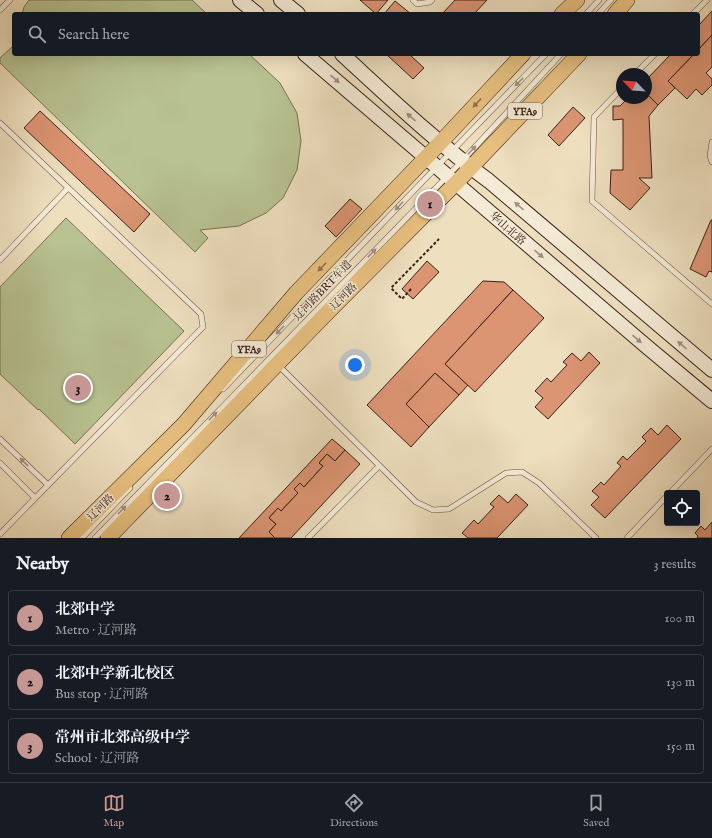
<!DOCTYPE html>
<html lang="en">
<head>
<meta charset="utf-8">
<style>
	body { margin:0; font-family:"IM FELL English","Noto Serif SC",serif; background:#20242c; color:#f1f3f6 }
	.controls { position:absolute; right:12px; bottom:12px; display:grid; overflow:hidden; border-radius:4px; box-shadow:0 4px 16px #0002 }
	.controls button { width:36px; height:36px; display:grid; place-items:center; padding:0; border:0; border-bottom:1px solid #363941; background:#171b24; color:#f1f3f6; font:20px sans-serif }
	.compass { position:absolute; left:616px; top:68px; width:36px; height:36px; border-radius:50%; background:#171b24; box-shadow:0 4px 16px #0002; rotate:295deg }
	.you { position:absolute; left:355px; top:365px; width:14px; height:14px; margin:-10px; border:3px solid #fff; border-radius:50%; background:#1a73e8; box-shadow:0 0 0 6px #1a73e833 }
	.badge { display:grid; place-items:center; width:26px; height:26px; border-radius:50%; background:#c59692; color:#111; font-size:13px; font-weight:700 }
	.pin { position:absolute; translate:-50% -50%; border:2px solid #fff; box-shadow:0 1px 4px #0006 }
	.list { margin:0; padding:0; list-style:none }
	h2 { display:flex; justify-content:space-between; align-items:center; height:52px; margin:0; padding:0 16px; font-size:17px }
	h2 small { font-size:13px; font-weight:400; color:#9ea1a6 }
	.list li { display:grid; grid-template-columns:26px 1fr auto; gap:12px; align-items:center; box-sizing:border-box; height:56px; margin:0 8px 8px; padding:0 8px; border:1px solid #363941; border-radius:4px }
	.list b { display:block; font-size:15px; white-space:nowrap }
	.list p { margin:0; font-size:13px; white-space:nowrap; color:#9ea1a6 }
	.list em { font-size:13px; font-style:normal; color:#9ea1a6 }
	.icon { flex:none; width:22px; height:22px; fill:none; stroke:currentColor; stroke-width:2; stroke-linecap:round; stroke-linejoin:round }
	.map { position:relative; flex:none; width:712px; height:538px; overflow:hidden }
	.search { position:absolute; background:#171b24; box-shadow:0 4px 16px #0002; left:12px; right:12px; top:12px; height:44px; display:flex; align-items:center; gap:10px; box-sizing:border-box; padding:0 14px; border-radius:4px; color:#9ea1a6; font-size:15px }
	.sheet { height:244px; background:#171b24 }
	nav { display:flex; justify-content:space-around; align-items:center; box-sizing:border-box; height:56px; border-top:1px solid #363941; background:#171b24; font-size:11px; color:#9ea1a6 }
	nav a { display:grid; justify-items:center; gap:2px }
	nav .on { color:#c59692 }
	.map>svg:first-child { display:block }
	.garden { fill:#b8c292; stroke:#787154 }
	.building { fill:#dc9573; stroke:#392017 }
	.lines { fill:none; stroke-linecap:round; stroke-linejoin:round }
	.lane-casing { stroke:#665041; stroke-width:6 }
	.secondary-casing { stroke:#392017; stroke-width:16 }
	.primary-casing { stroke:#392017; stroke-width:16 }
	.path { stroke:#392017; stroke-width:2; stroke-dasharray:3 2; stroke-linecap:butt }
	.lane { stroke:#f4ead5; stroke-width:5 }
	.secondary { stroke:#f4ead5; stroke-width:14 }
	.primary { stroke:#e7c080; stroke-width:15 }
	.oneway { fill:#a08f80 }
	.oneway2 { fill:#90704c }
	.labels { text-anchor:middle; stroke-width:3; stroke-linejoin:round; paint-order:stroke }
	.shield { fill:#f4ead5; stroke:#715d50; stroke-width:1 }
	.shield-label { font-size:10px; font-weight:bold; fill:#392017 }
	.street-label { font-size:11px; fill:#392017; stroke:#f4ead5 }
</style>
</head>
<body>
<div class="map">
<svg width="712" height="538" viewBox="0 0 712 538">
	<rect width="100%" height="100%" fill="#eedfbf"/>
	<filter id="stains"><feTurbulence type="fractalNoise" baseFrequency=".005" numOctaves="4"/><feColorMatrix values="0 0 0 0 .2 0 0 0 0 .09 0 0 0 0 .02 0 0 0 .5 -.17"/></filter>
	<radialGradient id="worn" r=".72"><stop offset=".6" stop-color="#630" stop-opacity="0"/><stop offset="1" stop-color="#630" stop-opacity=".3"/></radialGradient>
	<g class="garden">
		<polygon points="29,0 192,0 207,14 22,14 24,7"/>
		<polygon points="12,47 14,49 14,54 249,54 280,83 297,113 301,141 297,170 283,198 266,213 239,226 200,230 208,238 195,252 0,63 0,58"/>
		<polygon points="66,218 184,331 75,444 39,409 38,410 0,374 0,287"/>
	</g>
	<g class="building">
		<polygon points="360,0 388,0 376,14"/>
		<polygon points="455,0 487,0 474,14 442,14"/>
		<polygon points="395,1 411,14 384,14"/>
		<polygon points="712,11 712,35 698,50 698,26"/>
		<polygon points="712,35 712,67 706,73 712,79 712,85 702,95 696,89 687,99 668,81 694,54 698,54 698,50"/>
		<polygon points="386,54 409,54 424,68 413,79"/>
		<polygon points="671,54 694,54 668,81 675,88 658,105 646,93 646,80"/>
		<polygon points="646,93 658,105 649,116 652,178 639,178 650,188 630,210 610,193 611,170 623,170 623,119 613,120 613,106 620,106 628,98 646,98"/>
		<polygon points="573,107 585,118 559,146 548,135"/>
		<polygon points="40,111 150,214 134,232 24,128"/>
		<polygon points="350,199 362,209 336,237 325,226"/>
		<polygon points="711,220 712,220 712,272 709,271 706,277 690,269"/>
		<polygon points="427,261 439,272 413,299 402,289"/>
		<polygon points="483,281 504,282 513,290 445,364 468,385 459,395 435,373 406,404 429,427 411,447 367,405"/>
		<polygon points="513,290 544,318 475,392 445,364"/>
		<polygon points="589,352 600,363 548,419 535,407 543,398 535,391 547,378 551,382 567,365 563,362 572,353 581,361"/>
		<polygon points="435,373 459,395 429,427 406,404"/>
		<polygon points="667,425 681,439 605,518 591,505 599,497 592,491 601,482 604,485 621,466 617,463 623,456 627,460 646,441 642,437 651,428 658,435"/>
		<polygon points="332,439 345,450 335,461 327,454 319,463 323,466 304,487 300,483 294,489 298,493 281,511 278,508 269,518 276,524 269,532 275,538 239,538"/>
		<polygon points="345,450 360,464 291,538 275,538 269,532 276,524 269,518 278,508 281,511 298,493 294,489 300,483 304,487 323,466 319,463 327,454 335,461"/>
		<polygon points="516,494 528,505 497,538 468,538 462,533 474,520 478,524 494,507 490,504 499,495 508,503"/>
		<polygon points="712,522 712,538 697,538 698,536 695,533 701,526 705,530"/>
	</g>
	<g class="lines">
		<g class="lane-casing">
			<g id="lane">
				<polyline points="413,0 417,4 430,2 432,0"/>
				<polyline points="0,10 10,0"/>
				<polyline points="586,14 599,0"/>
				<polyline points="598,14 611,0"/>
				<polyline points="693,14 707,0"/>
				<polyline points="635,74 655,54"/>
				<polyline points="622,88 594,117 592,201 712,304"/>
				<polyline points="0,123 201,314 203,327 0,534"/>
				<polyline points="712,142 710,156 712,162"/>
				<polyline points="0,260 68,188"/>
				<polyline points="278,365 416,502 433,510 449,509 506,473 522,472 539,483 596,538"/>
				<polyline points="223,389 451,152 546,54"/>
				<polyline points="0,439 48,485"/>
				<polyline points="0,463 35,498"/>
				<polyline points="670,493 712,449"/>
				<polyline points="82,538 130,488"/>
				<polyline points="95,538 239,390 462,161 561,54"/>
				<polyline points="308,538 379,466"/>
				<polyline points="627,538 667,496"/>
			</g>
		</g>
		<g class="secondary-casing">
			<g id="secondary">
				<polyline points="240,0 257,14"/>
				<polyline points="281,0 298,14"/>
				<polyline points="305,54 646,346 712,401"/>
				<path d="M 342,54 C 390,98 437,143 489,181 L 712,370"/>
			</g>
		</g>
		<g class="primary-casing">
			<g id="primary">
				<polyline points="562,14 577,0"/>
				<polyline points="615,14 627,0"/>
				<polyline points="69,538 184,424 296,293 440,143 523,54"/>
				<polyline points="108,538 326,314 456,183 579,54"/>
			</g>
		</g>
		<polyline class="path" points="411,289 402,299 391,288 439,239"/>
		<use href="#lane" class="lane"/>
		<use href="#secondary" class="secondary"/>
		<use href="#primary" class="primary"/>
	</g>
	<defs><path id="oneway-solid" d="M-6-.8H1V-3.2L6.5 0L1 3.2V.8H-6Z"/></defs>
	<g class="oneway">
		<use href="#oneway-solid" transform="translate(335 79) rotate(41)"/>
		<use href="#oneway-solid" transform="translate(519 82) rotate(135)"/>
		<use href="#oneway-solid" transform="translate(411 117) rotate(-138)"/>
		<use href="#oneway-solid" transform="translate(472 150) rotate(-47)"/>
		<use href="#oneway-solid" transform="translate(399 206) rotate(134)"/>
		<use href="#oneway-solid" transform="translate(519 206) rotate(-140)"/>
		<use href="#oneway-solid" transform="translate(372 253) rotate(-46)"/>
		<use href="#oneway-solid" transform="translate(539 254) rotate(41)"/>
		<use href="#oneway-solid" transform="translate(280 330) rotate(134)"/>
		<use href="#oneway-solid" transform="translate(637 339) rotate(41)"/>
		<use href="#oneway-solid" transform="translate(682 345) rotate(-140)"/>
		<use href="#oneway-solid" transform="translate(213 416) rotate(-46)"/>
		<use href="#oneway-solid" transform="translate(24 462) rotate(-136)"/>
		<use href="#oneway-solid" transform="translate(122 510) rotate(-46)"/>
	</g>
	<g class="oneway2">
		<use href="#oneway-solid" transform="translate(477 103) rotate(133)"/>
		<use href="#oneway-solid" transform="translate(322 267) rotate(134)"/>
	</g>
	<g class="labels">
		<g class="shield">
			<rect x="508" y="103" width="34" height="16" rx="3"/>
			<rect x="232" y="341" width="34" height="16" rx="3"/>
		</g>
		<g class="shield-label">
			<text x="525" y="115">YFA9</text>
			<text x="249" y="353">YFA9</text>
		</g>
		<g class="street-label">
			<text transform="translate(508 228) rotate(41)" y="4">华山北路</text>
			<text transform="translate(322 290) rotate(-46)" y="4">辽河路BRT车道</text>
			<text transform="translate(343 296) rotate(-45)" y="4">辽河路</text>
			<text transform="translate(100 507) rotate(-45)" y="4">辽河路</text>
		</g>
	</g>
	<rect width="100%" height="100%" filter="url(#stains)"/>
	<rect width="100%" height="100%" fill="url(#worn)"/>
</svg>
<div class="controls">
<button><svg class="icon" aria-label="locate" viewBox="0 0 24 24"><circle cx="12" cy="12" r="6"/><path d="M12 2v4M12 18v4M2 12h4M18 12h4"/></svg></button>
</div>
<svg class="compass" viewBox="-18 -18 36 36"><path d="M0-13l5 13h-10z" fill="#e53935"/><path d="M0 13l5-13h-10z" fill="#9ea1a6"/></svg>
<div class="you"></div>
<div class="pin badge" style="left:430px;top:204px">1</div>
<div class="pin badge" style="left:167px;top:496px">2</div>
<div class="pin badge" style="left:78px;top:388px">3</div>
<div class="search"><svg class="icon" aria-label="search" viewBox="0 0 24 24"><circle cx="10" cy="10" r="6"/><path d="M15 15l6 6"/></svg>Search here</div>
</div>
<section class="sheet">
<h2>Nearby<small>3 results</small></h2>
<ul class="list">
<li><span class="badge">1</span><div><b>北郊中学</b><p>Metro · 辽河路</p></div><em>100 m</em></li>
<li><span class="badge">2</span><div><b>北郊中学新北校区</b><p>Bus stop · 辽河路</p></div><em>130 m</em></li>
<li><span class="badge">3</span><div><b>常州市北郊高级中学</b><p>School · 辽河路</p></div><em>150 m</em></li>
</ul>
</section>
<nav>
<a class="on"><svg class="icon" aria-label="map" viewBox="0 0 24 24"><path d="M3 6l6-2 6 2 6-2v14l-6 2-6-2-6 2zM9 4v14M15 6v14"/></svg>Map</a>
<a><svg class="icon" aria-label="directions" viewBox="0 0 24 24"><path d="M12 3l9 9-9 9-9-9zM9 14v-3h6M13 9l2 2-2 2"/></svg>Directions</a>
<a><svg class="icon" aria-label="saved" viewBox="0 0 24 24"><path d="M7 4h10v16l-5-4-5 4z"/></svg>Saved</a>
</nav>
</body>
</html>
